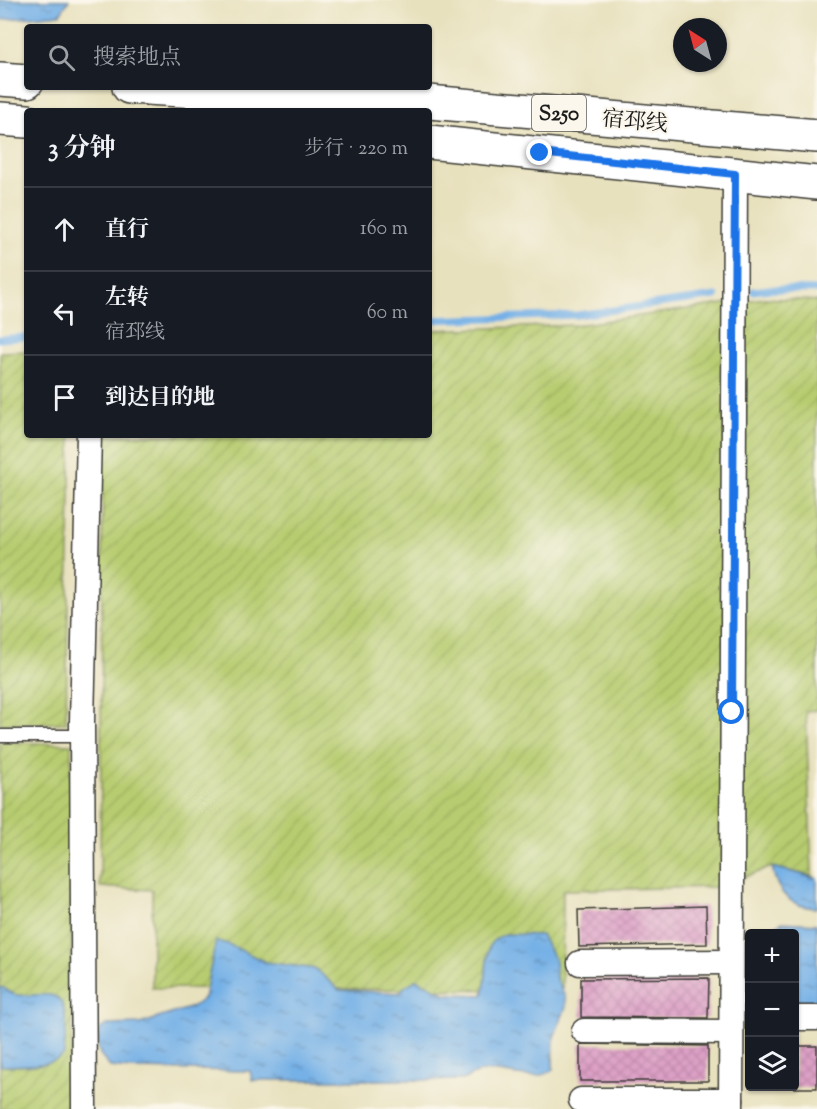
<!DOCTYPE html>
<html lang="zh">
<head>
<meta charset="utf-8">
<style>
	body { margin:0; font-family:"Sorts Mill Goudy","Noto Serif SC",serif; background:#20242c; color:#f1f3f6 }
	.controls { position:absolute; right:18px; bottom:18px; display:grid; overflow:hidden; border-radius:6px; box-shadow:0 2px 4px #0004 }
	.controls button { width:54px; height:54px; display:grid; place-items:center; padding:0; border:0; border-bottom:2px solid #363941; background:#171b24; color:#f1f3f6; font:30px sans-serif }
	.compass { position:absolute; left:673px; top:18px; width:54px; height:54px; border-radius:50%; background:#171b24; box-shadow:0 2px 4px #0004; rotate:324deg }
	.stop { position:absolute; width:18px; height:18px; margin:-14px; border:4px solid #1a73e8; border-radius:50%; background:#fff }
	.stop.end { background:#1a73e8; border-color:#fff; box-shadow:0 2px 6px #0008 }
	.list { margin:0; padding:0; list-style:none }
	h2 { display:flex; justify-content:space-between; align-items:center; height:78px; margin:0; padding:0 24px; font-size:26px }
	h2 small { font-size:20px; font-weight:400; color:#9ea1a6 }
	.list li { display:grid; grid-template-columns:39px 1fr auto; gap:18px; align-items:center; box-sizing:border-box; height:84px; padding:0 24px; border-top:2px solid #363941 }
	.list b { display:block; font-size:22px; white-space:nowrap }
	.list p { margin:0; font-size:20px; white-space:nowrap; color:#9ea1a6 }
	.list em { font-size:20px; font-style:normal; color:#9ea1a6 }
	.icon { flex:none; width:33px; height:33px; fill:none; stroke:currentColor; stroke-width:2; stroke-linecap:round; stroke-linejoin:round }
	.map { position:relative; flex:none; width:817px; height:1109px; overflow:hidden }
	.search { position:absolute; background:#171b24; box-shadow:0 2px 4px #0004; left:24px; top:24px; width:408px; height:66px; display:flex; align-items:center; gap:15px; box-sizing:border-box; padding:0 21px; border-radius:6px; color:#9ea1a6; font-size:22px }
	.panel { position:absolute; background:#171b24; box-shadow:0 2px 4px #0004; left:24px; top:108px; width:408px; height:330px; border-radius:6px }
	.map>svg:first-child { display:block }
	.garden { fill:url(#garden-furrows); stroke:#6a7446; stroke-width:1.5 }
	.water { fill:url(#water-ripples); stroke:#486681; stroke-width:1.5 }
	.lines { fill:none; stroke-linecap:round; stroke-linejoin:round }
	.stream { stroke:#75b0e6; stroke-width:7 }
	.building { fill:url(#building-cross-hatch) }
	.service-casing { stroke:#3b3a34; stroke-width:15 }
	.minor-casing { stroke:#3b3a34; stroke-width:27 }
	.primary-casing { stroke:#3b3a34; stroke-width:36 }
	.service { stroke:#fff; stroke-width:12 }
	.minor { stroke:#fff; stroke-width:24 }
	.primary { stroke:#fff; stroke-width:33 }
	.route { stroke:#1a73e8; stroke-width:8 }
	.labels { text-anchor:middle; stroke-width:4.5; stroke-linejoin:round; paint-order:stroke }
	.shield { fill:#fbf7ec; stroke:#5f5e5a; stroke-width:1.5 }
	.shield-label { font-size:21px; font-weight:bold; fill:#1c1c1c }
	.street-label { font-size:22px; fill:#1c1c1c; stroke:#fbf7ec }
</style>
</head>
<body>
<div class="map">
<svg width="817" height="1109" viewBox="0 0 817 1109">
	<defs>
		<pattern id="garden-furrows" width="10" height="10" patternUnits="userSpaceOnUse" patternTransform="scale(1.5)"><rect width="10" height="10" fill="#b7cc70"/><path d="M-1 1l2-2M0 10L10 0M9 11l2-2" fill="none" stroke="#9daf60"/></pattern>
		<pattern id="water-ripples" width="26" height="14" patternUnits="userSpaceOnUse" patternTransform="scale(1.5)"><rect width="26" height="14" fill="#75b0e6"/><path d="M2 4q2-2 4 0t4 0M15 11q2-2 4 0t4 0" fill="none" stroke="#5f8eba"/></pattern>
		<pattern id="building-cross-hatch" width="8" height="8" patternUnits="userSpaceOnUse" patternTransform="scale(1.5)"><rect width="8" height="8" fill="#dda0c6"/><path d="M0 0l8 8M0 8l8-8" fill="none" stroke="#bd89aa"/></pattern>
	</defs>
	<rect width="100%" height="100%" fill="#fbf7ec"/>
	<filter id="ink" filterUnits="userSpaceOnUse"><feTurbulence type="fractalNoise" baseFrequency=".0167" numOctaves="2"/><feDisplacementMap in="SourceGraphic" scale="12" xChannelSelector="R" yChannelSelector="G"/><feConvolveMatrix kernelMatrix="1 2 1 2 8 2 1 2 1" color-interpolation-filters="sRGB"/></filter>
	<filter id="wash" filterUnits="userSpaceOnUse"><feTurbulence type="fractalNoise" baseFrequency=".008" numOctaves="4" result="noise"/><feDisplacementMap in="SourceGraphic" scale="24" xChannelSelector="R" yChannelSelector="G"/><feGaussianBlur stdDeviation="1.35" result="paint"/><feColorMatrix in="noise" values="0 0 0 0 0 0 0 0 0 0 0 0 0 0 0 0 0 1.4 0 .05"/><feComposite in="paint" operator="in"/></filter>
	<g filter="url(#wash)">
		<rect width="100%" height="100%" fill="#e8e1be"/>
		<g class="garden">
			<polygon points="765,298 817,301 817,710 806,711 812,876 772,867 717,887 563,890 562,990 152,988 152,890 100,887 103,435 429,435 429,330 576,325"/>
			<polygon points="27,351 27,435 71,435 66,723 0,724 0,352"/>
			<polygon points="0,742 71,744 72,1109 0,1109"/>
		</g>
		<g class="water">
			<polygon points="0,0 69,0 60,14 0,20"/>
			<path d="M 772,867 L 817,878 L 817,908 C 790,907 777,893 772,867 Z"/>
			<polygon points="782,922 817,924 817,1001 795,1001 794,934 765,933"/>
			<path d="M 504,934 L 541,935 L 555,960 L 556,978 L 565,997 L 566,1007 L 554,1037 L 553,1069 C 534,1086 500,1067 480,1072 C 474,1073 468,1078 462,1080 L 252,1080 L 250,1071 L 131,1069 L 110,1067 C 97,1054 96,1047 100,1029 L 107,1025 L 140,1024 L 192,1007 L 204,998 L 216,941 L 228,944 L 266,962 L 316,969 L 339,990 L 400,993 L 404,987 L 417,979 L 446,994 L 483,995 C 487,982 485,949 492,942 C 495,939 500,937 504,934 Z"/>
			<path d="M 0,987 C 6,988 11,994 17,995 C 28,996 39,994 50,995 C 72,998 65,1040 64,1055 C 49,1068 19,1065 0,1066 Z"/>
		</g>
		<g class="lines">
			<g class="stream">
				<polyline points="753,291 770,289 817,290"/>
				<polyline points="429,320 577,315 716,296"/>
				<polyline points="0,339 27,337"/>
			</g>
		</g>
		<g id="blocks">
			<g class="building">
				<polygon points="706,906 707,944 579,947 578,910"/>
				<polygon points="709,978 708,1018 581,1017 581,979"/>
				<polygon points="580,1044 708,1046 708,1081 580,1081"/>
				<rect x="795" y="1046" width="22" height="42"/>
			</g>
		</g>
	</g>
	<g filter="url(#ink)">
		<use href="#blocks" fill-opacity="0" stroke="#3b3a34" stroke-width="1.5"/>
		<g class="lines">
			<g class="service-casing">
				<polyline id="service" points="0,736 82,736"/>
			</g>
			<g class="minor-casing">
				<g id="minor">
					<polyline points="580,963 730,962"/>
					<polyline points="794,1018 817,1018"/>
					<polyline points="584,1031 730,1032"/>
					<polyline points="581,1100 731,1100"/>
					<polyline points="84,1109 82,722 89,435"/>
					<polyline points="731,1109 735,174"/>
				</g>
			</g>
			<g class="primary-casing">
				<g id="primary">
					<polyline points="0,79 27,81"/>
					<polyline points="129,87 300,97 395,99 817,136"/>
					<polyline points="0,119 27,121"/>
					<polyline points="429,142 817,183"/>
				</g>
			</g>
			<use href="#service" class="service"/>
			<use href="#minor" class="minor"/>
			<use href="#primary" class="primary"/>
		</g>
	</g>
	<g class="lines" filter="url(#ink)">
		<polyline class="route" points="540,153 735,174 732,712"/>
	</g>
	<g class="labels">
		<rect class="shield" x="532" y="95" width="54" height="36" rx="4.5"/>
		<g class="shield-label">
			<text x="559" y="120">S250</text>
		</g>
		<g class="street-label">
			<text transform="translate(635 120) rotate(5)" y="8">宿邳线</text>
		</g>
	</g>
</svg>
<div class="controls">
<button>+</button>
<button>−</button>
<button><svg class="icon" aria-label="layers" viewBox="0 0 24 24"><path d="M12 4l9 5-9 5-9-5zM3 14l9 5 9-5"/></svg></button>
</div>
<svg class="compass" viewBox="-18 -18 36 36"><path d="M0-13l5 13h-10z" fill="#e53935"/><path d="M0 13l5-13h-10z" fill="#9ea1a6"/></svg>
<div class="stop" style="left:732px;top:712px"></div>
<div class="stop end" style="left:540px;top:153px"></div>
<div class="search"><svg class="icon" aria-label="search" viewBox="0 0 24 24"><circle cx="10" cy="10" r="6"/><path d="M15 15l6 6"/></svg>搜索地点</div>
<section class="panel">
<h2>3 分钟<small>步行 · 220 m</small></h2>
<ul class="list">
<li><svg class="icon" aria-label="ahead" viewBox="0 0 24 24"><path d="M12 20V5M6 11l6-6 6 6"/></svg><div><b>直行</b></div><em>160 m</em></li>
<li><svg class="icon" aria-label="left" viewBox="0 0 24 24"><path d="M17 20v-9H6M10 6l-5 5 5 5"/></svg><div><b>左转</b><p>宿邳线</p></div><em>60 m</em></li>
<li><svg class="icon" aria-label="arrive" viewBox="0 0 24 24"><path d="M6 21V4h12l-3 4 3 4H6"/></svg><div><b>到达目的地</b></div></li>
</ul>
</section>
</div>
</body>
</html>
